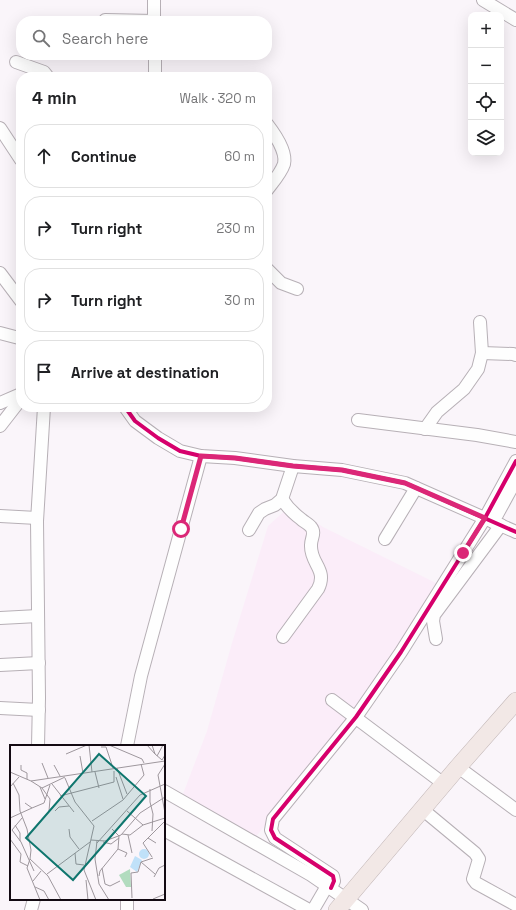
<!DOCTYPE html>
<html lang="en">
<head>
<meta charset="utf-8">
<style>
	body { margin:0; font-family:"Space Grotesk",sans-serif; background:#f2f2f2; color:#202124 }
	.controls { position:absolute; right:12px; top:12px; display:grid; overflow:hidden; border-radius:8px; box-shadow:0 4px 16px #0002 }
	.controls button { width:36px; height:36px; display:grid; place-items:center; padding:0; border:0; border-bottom:1px solid #e0e0e0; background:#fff; color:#202124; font:20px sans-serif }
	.stop { position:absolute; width:12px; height:12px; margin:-9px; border:3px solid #db2777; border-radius:50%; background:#fff }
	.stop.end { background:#db2777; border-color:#fff; box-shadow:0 1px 4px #0008 }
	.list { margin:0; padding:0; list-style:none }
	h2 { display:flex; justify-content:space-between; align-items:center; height:52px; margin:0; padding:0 16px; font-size:17px }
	h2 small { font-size:13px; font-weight:400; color:#757577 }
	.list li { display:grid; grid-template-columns:26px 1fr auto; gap:12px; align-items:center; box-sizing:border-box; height:64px; margin:0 8px 8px; padding:0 8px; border:1px solid #e0e0e0; border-radius:16px }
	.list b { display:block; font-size:15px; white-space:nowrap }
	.list em { font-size:13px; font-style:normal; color:#757577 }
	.icon { flex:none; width:22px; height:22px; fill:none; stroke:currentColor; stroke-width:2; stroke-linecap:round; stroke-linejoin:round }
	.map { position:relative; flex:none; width:516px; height:910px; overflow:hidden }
	.search { position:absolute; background:#fff; box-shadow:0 4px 16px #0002; left:16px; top:16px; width:256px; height:44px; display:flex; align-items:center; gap:10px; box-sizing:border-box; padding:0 14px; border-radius:16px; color:#757577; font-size:15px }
	.panel { position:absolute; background:#fff; box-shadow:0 4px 16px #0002; left:16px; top:72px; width:256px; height:340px; border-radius:16px }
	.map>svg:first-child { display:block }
	.built { fill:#fbedf9 }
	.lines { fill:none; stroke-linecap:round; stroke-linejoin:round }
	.minor-casing { stroke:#b7b0b6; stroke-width:14 }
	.highway-casing { stroke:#c1b6b6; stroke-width:18 }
	.minor { stroke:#fefefe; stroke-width:12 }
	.highway { stroke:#f2e8e6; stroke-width:17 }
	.cycleway-casing { stroke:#fff; stroke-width:6 }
	.cycleway { stroke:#d6006c; stroke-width:4 }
	.route { stroke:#db2777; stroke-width:5 }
	.inset-road { fill:none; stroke:#9e979d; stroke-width:1 }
	.view { fill:#0f766e; fill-opacity:0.15; stroke:#0f766e; stroke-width:2 }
	.inset-edge { fill:none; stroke:#130a12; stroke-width:2 }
</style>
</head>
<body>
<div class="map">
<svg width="516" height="910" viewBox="0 0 516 910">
	<rect width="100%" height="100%" fill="#faf5fa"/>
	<polygon class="built" points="290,506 323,527 440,585 344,728 254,839 183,794 207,731 232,643 268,526"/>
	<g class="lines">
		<g class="minor-casing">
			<g id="minor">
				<polyline points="483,0 516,20"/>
				<polyline points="105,20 154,21 154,0"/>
				<polyline points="155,55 155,77"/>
				<polyline points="16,62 44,72 48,77"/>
				<path d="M 267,124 C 274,133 287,152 284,164 C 281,173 273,182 267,190"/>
				<polyline points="0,128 21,160"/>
				<polyline points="267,269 281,283 297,289"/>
				<polyline points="0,273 21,301"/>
				<polyline points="0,333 19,338 21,337"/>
				<polyline points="482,353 513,354 516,355"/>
				<polyline points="0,403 21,394"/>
				<polyline points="125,407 135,421 158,438 180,451 201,456 235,458 293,466 342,470 405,483 516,532"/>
				<polyline points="358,420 477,435 516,442"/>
				<polyline points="0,426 21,399"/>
				<polyline points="425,429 437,412 464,389 478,369 482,353 480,322"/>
				<path d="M 282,499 C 287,507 293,513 301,519 C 304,522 309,524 311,527 C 316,533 311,538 311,545 C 310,564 328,569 318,589 L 283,637"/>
				<polyline points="0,516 37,518"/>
				<polyline points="493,522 516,480"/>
				<polyline points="249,530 259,513 265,509 275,505 282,499 293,466"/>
				<polyline points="385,539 416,488"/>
				<polyline points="0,618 38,616"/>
				<polyline points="436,639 433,621 434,615 501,525"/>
				<polyline points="0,665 39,663"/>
				<polyline points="332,700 444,784"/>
				<polyline points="0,708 39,710"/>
				<polyline points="38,746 39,698 37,521 44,407"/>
				<polyline points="127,746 141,676 201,456"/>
				<polyline points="458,767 516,810"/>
				<polyline points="164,791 311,875 362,910"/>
				<polyline points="422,809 475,853 479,859 473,879 476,883 516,905"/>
				<polyline points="164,830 309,910"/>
				<polyline points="331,888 334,881 333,876 275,838 271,830 273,819 356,717 401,652 485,518 516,461"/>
				<polyline points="31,910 34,899"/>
				<polyline points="127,910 127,899"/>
				<polyline points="313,910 327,886"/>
			</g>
		</g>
		<g class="highway-casing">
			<polyline id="highway" points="337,910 458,767 516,701"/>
		</g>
		<use href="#minor" class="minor"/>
		<use href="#highway" class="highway"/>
		<g class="cycleway-casing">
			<g id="cycleway">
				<polyline points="125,407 135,421 158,438 180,451 201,456 235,458 293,466 342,470 405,483 516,532"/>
				<polyline points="331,888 334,881 333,876 275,838 271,830 273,819 356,717 401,652 485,518 516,461"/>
			</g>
		</g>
		<use href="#cycleway" class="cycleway"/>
	</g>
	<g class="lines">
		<polyline class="route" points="181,529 201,456 235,458 293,466 342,470 405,483 485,518 463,553"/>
	</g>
	<g transform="translate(10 745)">
		<rect width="155" height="155" fill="#faf5fa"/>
		<path d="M 120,124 L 121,142 L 116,142 L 109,130 Z" fill="#b2dcbf"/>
		<path d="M129 109a5 5 0 1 1 10 0a5 5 0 1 1-10 0ZM 125,111 L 132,115 L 127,127 L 120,122 Z" fill="#c0e1f9"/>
		<path class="inset-road" d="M 79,0 L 82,27M 99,0 L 132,14 L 134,18M 137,0 L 145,9M 142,0 L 145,9 L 152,15 L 155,10M 91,2 L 96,2 L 103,23M 56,9 L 77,0M 70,11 L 73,28M 147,11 L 153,0M 32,18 L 38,33M 155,19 L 148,30 L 155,68M 11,20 L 11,25 L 17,28 L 17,34M 44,20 L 50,31M 107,23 L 117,49M 0,27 L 21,36 L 155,16M 85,27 L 89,43M 106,32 L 113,54M 55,33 L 65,57 L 84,81 L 74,125 L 86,155M 21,36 L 32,43 L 55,32M 3,38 L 9,50 L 10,66 L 17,84 L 21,105 L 20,114 L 38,131 L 51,155M 42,39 L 64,67M 0,42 L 9,32M 30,42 L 35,54M 32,43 L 40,54 L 39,66M 140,44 L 140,57 L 143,69 L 142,86M 50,51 L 104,37 L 104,26M 15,58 L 22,63 L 34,58 L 40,40M 45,66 L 49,62 L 59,61M 117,66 L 133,80M 0,73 L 22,63M 12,73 L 2,85 L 11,97 L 24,126M 82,76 L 113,55 L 134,30 L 131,19M 5,80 L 10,88 L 10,96M 59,84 L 60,92 L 69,104M 112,89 L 120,90 L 133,80 L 155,73M 118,90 L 122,108M 138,93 L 133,98 L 142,112M 0,94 L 11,109 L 10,117 L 18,121M 81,95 L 95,96 L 111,90 L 130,68 L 155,52M 87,96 L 85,114 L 89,139 L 99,155M 93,97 L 101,99 L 109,93M 87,98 L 130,50 L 155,39M 146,98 L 138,93 L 155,76M 108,104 L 117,108 L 115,112M 65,108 L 66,119 L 74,120M 143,113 L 131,117 L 145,129M 20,114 L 17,123 L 30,155M 92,123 L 95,139 L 100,141 L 110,136M 37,129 L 80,97M 89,131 L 90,126 L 108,104 L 109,91 L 102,84M 144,132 L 149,123 L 155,120M 76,135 L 78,155M 23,136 L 31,126M 25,142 L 34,146 L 39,155M 122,153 L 121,128 L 128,127 L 131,117M 143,154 L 155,149"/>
		<path class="view" d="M 89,9 L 136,51 L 63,135 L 16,93 Z"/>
		<rect width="155" height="155" class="inset-edge"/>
	</g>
</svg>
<div class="controls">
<button>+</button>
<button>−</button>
<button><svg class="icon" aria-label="locate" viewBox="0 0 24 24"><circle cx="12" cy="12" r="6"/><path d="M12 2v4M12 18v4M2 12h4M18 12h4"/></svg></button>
<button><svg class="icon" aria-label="layers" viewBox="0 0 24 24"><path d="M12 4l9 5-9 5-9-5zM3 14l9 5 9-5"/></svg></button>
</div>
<div class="stop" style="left:181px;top:529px"></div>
<div class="stop end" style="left:463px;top:553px"></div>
<div class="search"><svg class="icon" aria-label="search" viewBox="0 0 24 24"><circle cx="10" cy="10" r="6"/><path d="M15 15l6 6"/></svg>Search here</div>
<section class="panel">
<h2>4 min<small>Walk · 320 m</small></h2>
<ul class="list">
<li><svg class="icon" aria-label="ahead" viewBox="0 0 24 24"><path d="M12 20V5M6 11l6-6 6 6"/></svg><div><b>Continue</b></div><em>60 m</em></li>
<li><svg class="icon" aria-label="right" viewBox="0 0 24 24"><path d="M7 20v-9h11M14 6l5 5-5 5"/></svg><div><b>Turn right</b></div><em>230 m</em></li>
<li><svg class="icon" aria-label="right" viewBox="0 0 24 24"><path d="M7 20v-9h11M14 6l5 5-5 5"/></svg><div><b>Turn right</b></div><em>30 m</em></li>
<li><svg class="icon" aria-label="arrive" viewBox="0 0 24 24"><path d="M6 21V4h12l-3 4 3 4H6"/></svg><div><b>Arrive at destination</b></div></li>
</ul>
</section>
</div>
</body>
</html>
